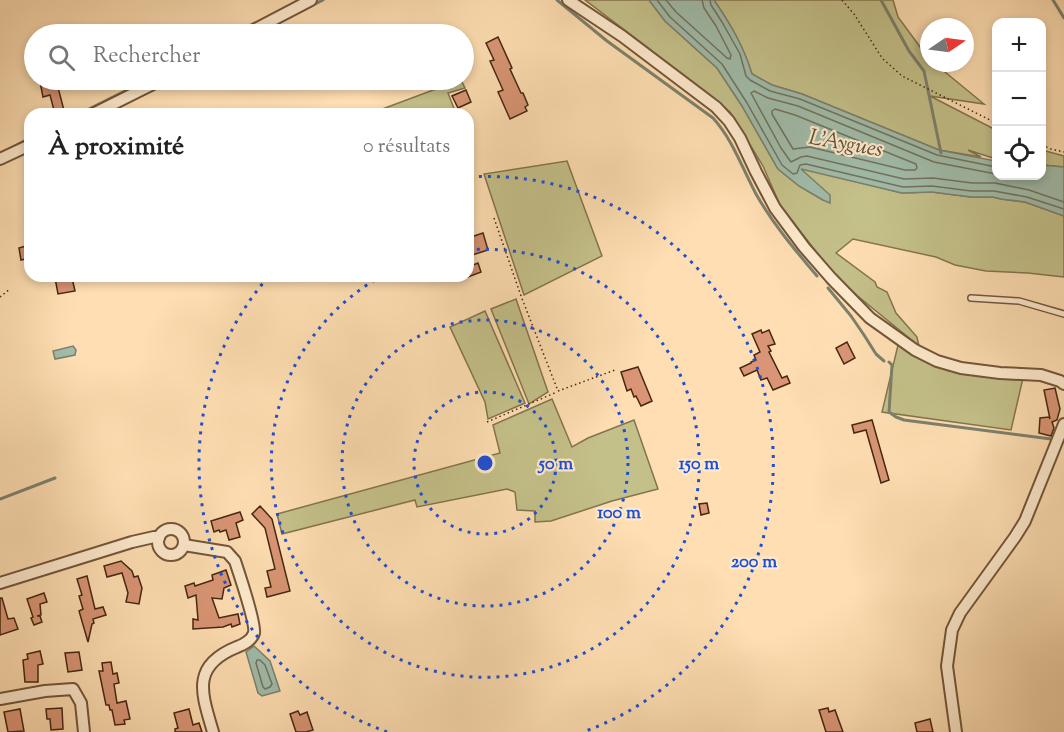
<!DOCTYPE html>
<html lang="fr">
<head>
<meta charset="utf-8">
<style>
	body { margin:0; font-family:"Sorts Mill Goudy",serif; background:#f6f6f6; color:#222 }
	.controls { position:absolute; right:18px; top:18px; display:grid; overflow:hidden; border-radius:12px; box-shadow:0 3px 9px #0003 }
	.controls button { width:54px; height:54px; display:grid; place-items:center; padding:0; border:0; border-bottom:2px solid #e0e0e0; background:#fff; color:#222; font:30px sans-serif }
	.compass { position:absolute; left:920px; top:18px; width:54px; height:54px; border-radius:50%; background:#fff; box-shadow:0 3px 9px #0003; rotate:77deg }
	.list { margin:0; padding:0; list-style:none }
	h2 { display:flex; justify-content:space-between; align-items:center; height:78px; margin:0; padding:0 24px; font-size:26px }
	h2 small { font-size:20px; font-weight:400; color:#767676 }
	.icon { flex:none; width:33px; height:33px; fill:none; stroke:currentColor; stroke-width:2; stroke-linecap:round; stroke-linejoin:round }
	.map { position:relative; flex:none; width:1064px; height:732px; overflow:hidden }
	.search { position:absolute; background:#fff; box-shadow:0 3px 9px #0003; left:24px; top:24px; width:450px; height:66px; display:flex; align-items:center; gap:15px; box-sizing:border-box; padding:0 21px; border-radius:33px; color:#767676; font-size:22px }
	.panel { position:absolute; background:#fff; box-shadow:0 3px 9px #0003; left:24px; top:108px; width:450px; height:174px; border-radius:18px }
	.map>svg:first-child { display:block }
	.green { fill:#c4c089; stroke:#84744d; stroke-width:1.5 }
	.water { fill:#a0bcaa; stroke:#7c806d; stroke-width:1.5 }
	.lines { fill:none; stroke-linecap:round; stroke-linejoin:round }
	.shore { stroke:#72725e; stroke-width:1.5 }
	.stream { stroke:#7c806d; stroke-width:3 }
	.building { fill:#d99575; stroke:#452711; stroke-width:1.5 }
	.lane-casing { stroke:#735539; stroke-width:8 }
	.street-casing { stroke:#735539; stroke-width:14 }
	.path { stroke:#452711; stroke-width:1.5; stroke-dasharray:1.5 3; stroke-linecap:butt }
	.lane { stroke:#feeacd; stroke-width:5 }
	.street { stroke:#feeacd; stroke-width:10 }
	.ring { fill:none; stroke:#1d4ed8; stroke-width:3; stroke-dasharray:3 6 }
	.labels { text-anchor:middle; stroke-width:4.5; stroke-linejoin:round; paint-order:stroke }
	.water-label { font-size:22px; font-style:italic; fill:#5c4c37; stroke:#feeacd }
	.centre { fill:#1d4ed8; stroke:#feeacd; stroke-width:3 }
	.ring-label { font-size:18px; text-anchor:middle; font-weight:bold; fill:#1d4ed8; stroke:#feeacd; stroke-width:4.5; stroke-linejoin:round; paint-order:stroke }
</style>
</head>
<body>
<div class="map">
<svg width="1064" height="732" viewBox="0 0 1064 732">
	<rect width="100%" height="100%" fill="#fedeb2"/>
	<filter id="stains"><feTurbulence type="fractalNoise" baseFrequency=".00333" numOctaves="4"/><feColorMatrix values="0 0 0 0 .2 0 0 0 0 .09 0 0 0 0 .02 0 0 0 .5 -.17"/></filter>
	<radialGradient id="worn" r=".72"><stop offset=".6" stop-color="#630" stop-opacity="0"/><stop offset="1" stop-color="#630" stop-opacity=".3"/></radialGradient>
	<g class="green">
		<polygon points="585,0 649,0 665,21 717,68 742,106 778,169 799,186 823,200 800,168 902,193 932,192 971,197 993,197 1001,199 1025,202 1064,216 1064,277 1028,273 986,271 955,265 936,257 853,239 836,253 875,282 877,287 887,292 896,313 917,337 919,346 838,280 780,205 763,166 730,112 709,94"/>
		<path d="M 714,0 L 893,0 L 898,17 L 929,59 L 929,63 L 934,63 L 984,104 L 930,96 L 996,130 L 996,159 L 968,150 L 981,157 L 939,150 L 802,94 L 772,85 L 752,74 C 743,46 731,25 714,0 Z"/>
		<polygon points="460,80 461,80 465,88 448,93 455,111 446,114 369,114"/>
		<polygon points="1042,150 1064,156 1064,167 1042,165"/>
		<polygon points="567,161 602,256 524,295 484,174"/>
		<polygon points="516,299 548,392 529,404 491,309"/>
		<polygon points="485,311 525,403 488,419 485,402 450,327"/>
		<polygon points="898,345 949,371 1023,378 1011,430 882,412"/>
		<polygon points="552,399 572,447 588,438 634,420 658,489 612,501 551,521 535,522 535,511 517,510 515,492 507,489 417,507 415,500 282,534 277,514 500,453 493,425"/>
	</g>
	<g class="water">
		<path d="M 649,0 L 714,0 C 731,25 743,45 752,74 L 772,85 L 802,94 L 939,150 L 996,161 L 996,176 L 1042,176 L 1042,165 L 1064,167 L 1064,216 L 1025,202 L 1001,199 L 993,197 L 971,197 L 932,192 L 902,193 L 801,169 L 830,195 L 830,203 L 823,200 L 799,186 L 778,169 L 742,106 L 717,68 L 665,21 Z"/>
		<polygon points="73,346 76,350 75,355 55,359 53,351"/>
		<polygon points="254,646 270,661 280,691 262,696 258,693 246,652"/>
	</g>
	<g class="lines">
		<g class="shore">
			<polyline points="657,0 670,17 722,64 747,103 782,165 793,174 797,173 800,165 806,164 903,187 932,186 971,191 994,191 1027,197 1064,209"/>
			<polyline points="666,0 676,12 727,58 730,59 731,55 716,26 704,8 702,0"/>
			<polyline points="710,0 711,5 722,22 740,54 746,76 750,80 770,91 800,99 937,155 996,167"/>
			<polygon points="775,109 795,115 916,164 917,168 915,170 905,170 810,147 793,149 772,114 772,111"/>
			<polyline points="996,174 934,162 798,106 768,98 754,91 751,93 781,148 791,162 801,157 807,156 904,179 933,178 972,183 995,183 1029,190 1064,202"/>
			<polygon points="257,660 260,660 265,665 272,684 270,687 265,689 263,687 256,663"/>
		</g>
		<g class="stream">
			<path d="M 557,0 L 607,41 L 713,118 C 733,140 742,168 756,194 C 773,224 795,250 817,276"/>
			<polyline points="881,0 909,51 924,71 941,153"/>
			<polyline points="1053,0 1064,18"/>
			<polyline points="268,28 323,0"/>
			<polyline points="79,114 147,80"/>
			<polyline points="9,149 30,138"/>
			<polyline points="828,288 851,316 864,335 876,354 884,361"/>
			<polyline points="889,362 892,365 889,412 896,417 904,420 1051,439"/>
			<polyline points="0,499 55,478"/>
		</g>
	</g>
	<g class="building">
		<polygon points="498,37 512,68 510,69 521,93 523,93 528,105 525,107 527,111 510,119 498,92 503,90 490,61 494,60 486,43"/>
		<polygon points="47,80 56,80 65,114 55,114 50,95 43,97 40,82"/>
		<polygon points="466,90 471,102 458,108 452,96"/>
		<polygon points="483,233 488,250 472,255 468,244 468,238"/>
		<polygon points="26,246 27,248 30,248 30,258 21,260 19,248"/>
		<polygon points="478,263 481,272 468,277 468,267"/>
		<polygon points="57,276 69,276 69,279 72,278 75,291 58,294 55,278 58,278"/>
		<polygon points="761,330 762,333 769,330 775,344 768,346 771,351 769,352 782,378 787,376 790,383 773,390 767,378 761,380 757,370 744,376 740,368 751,363 751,362 756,360 754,355 760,352 752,334"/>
		<polygon points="847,342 855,358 844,364 836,348"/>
		<polygon points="638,367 652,401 641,406 636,396 634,397 631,389 627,391 621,372"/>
		<polygon points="1055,388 1060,409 1057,420 1052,422 1054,428 1051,436 1039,433 1040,418 1049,417 1050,419 1044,390"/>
		<polygon points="872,420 889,480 881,483 866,430 854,433 852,425"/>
		<polygon points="707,503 709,513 701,515 699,504"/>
		<polygon points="260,506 272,519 290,591 267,597 265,588 271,587 267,571 275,569 265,528 252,514"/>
		<polygon points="240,512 243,520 236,523 240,537 229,540 226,530 220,532 219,530 214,532 211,521"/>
		<polygon points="121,561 132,571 134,577 138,576 142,588 139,604 126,602 128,593 122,573 107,577 104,566"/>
		<polygon points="226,570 231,585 224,588 222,599 212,598 219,618 238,614 240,624 232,627 231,624 223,627 193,629 193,619 198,620 196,595 188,598 185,586 194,583 195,586 213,580 212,575"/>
		<polygon points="87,576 95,609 103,607 106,615 93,619 94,623 92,624 88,642 79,611 83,609 79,596 82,595 77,579"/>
		<polygon points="44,593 47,602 40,604 41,615 37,616 40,616 42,622 34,625 31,618 33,617 27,599"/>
		<polygon points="0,598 2,598 8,619 14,618 18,629 0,635"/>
		<polygon points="40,651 43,664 38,665 38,682 25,682 23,660 28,659 27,654"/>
		<polygon points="79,652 82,670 68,672 65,653"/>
		<polygon points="111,662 113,674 117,673 119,683 114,684 117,703 126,701 130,719 124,720 125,724 115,725 112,710 110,710 109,705 106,705 99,671 103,671 102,663"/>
		<polygon points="62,708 63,729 51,730 50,719 47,719 46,709"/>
		<polygon points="828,708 829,712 835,710 843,732 826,732 819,710"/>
		<polygon points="20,709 24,731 8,732 4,712"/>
		<polygon points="189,709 193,725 199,723 202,732 175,732 175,729 178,728 174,713"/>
		<polygon points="298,711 300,715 307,712 313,730 306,732 296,732 290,714"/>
		<polygon points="930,719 933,732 917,732 915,723"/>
	</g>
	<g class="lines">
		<g class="lane-casing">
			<polyline id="lane" points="971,298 1019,301 1064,314"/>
		</g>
		<g class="street-casing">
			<g id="street">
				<polyline points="568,0 622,36 716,107 729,121 740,138 756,172 775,208 804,247 831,278 870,318 915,350 937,361 961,368 1000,373 1041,375 1060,381 1064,384"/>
				<polyline points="246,34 311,0"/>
				<polyline points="93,114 161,80"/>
				<polyline points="0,159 30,145"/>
				<circle cx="171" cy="542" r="13"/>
				<path d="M 184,545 L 227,552 L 235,561 C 239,573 256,624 254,633 C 252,640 243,645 237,647 C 190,666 202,694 213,732"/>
				<polyline points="0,583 132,542 154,537 159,538"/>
				<polyline points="0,699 45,691 73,689 81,703 84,732"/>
				<polyline points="956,732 947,666 952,630 960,613 1015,537 1025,521 1064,424"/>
			</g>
		</g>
		<g class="path">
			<polyline points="842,0 854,14 882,58 902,76 996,123"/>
			<polyline points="1042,145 1051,149 1064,152"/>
			<polyline points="494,218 521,296 558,391 615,370"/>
			<polyline points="0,297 10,289"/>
			<polyline points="487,422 557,392"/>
			<path d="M 156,548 C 163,557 172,563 182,556"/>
		</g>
		<use href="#lane" class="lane"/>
		<use href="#street" class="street"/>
	</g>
	<g class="ring">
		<circle cx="485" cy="463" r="71"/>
		<circle cx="485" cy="463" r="143"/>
		<path d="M468 250A214 214 0 1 1 380 277"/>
		<path d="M387 732A286 286 0 0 1 268 277M470 177A286 286 0 0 1 583 732"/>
	</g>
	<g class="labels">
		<g class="water-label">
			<text transform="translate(846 142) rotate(10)" y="8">L'Aygues</text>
		</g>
	</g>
	<circle cx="485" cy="463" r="9" class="centre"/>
	<g class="ring-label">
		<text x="556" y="469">50 m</text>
		<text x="699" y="469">150 m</text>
		<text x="619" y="518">100 m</text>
		<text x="754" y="567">200 m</text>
	</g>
	<rect width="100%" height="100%" filter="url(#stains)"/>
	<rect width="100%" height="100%" fill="url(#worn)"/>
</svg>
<div class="controls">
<button>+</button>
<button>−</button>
<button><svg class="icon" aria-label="locate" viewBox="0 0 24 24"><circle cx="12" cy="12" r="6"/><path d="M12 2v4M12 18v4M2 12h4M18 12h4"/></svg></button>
</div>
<svg class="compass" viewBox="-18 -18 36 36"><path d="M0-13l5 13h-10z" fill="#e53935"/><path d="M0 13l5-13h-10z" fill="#767676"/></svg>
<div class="search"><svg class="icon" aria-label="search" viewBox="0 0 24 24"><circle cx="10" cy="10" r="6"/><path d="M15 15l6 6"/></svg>Rechercher</div>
<section class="panel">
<h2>À proximité<small>0 résultats</small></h2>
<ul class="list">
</ul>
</section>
</div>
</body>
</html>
